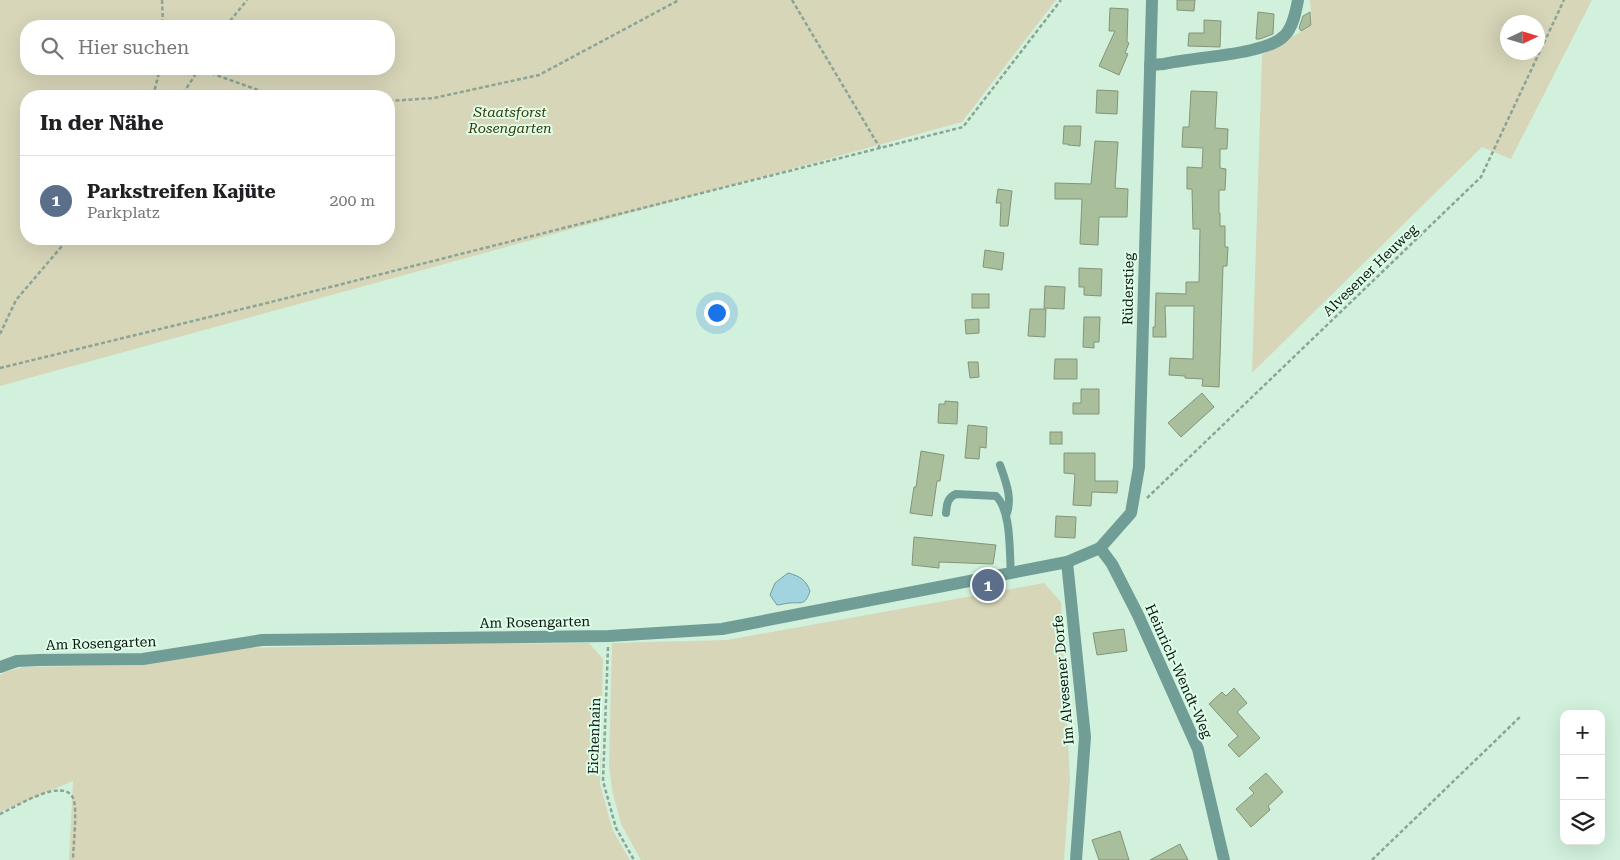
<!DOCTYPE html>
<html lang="de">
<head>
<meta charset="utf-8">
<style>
	body { margin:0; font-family:"Roboto Serif",serif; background:#f6f6f6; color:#202124 }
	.controls { position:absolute; right:15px; bottom:15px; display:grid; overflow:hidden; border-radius:10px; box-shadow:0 5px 20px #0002 }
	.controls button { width:45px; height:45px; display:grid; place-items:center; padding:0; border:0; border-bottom:1px solid #e0e0e0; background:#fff; color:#202124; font:25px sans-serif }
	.compass { position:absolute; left:1500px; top:15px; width:45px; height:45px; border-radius:50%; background:#fff; box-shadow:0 5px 20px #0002; rotate:86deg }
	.you { position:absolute; left:716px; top:312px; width:18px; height:18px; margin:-12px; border:4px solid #fff; border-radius:50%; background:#1a73e8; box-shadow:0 0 0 8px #1a73e833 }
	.badge { display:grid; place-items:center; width:32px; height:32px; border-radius:50%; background:#bd2e29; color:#fff; font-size:16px; font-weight:700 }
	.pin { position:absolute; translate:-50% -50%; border:2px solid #fff; box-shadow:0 1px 5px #0006 }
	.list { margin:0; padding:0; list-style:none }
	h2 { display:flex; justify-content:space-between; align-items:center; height:65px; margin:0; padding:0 20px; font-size:21px }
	h2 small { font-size:16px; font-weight:400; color:#757577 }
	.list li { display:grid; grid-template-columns:32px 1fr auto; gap:15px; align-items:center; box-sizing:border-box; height:90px; padding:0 20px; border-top:1px solid #e0e0e0 }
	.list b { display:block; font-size:19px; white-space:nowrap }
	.list p { margin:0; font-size:16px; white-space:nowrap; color:#757577 }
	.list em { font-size:16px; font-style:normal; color:#757577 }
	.icon { flex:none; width:28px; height:28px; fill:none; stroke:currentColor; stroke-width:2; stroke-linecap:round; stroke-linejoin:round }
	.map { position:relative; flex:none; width:1620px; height:860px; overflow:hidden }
	.search { position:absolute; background:#fff; box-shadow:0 5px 20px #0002; left:20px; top:20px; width:375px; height:55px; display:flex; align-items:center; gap:12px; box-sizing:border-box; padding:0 18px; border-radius:20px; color:#757577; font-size:19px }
	.panel { position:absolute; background:#fff; box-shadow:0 5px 20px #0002; left:20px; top:90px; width:375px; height:155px; border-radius:20px }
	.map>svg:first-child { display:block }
	.green { fill:#d7d6b9; fill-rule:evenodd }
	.water { fill:#a1d4de; stroke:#749ba0 }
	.building { fill:#a9be9a; stroke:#859479 }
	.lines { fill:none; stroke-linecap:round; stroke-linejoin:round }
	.path { stroke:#8ba494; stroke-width:2.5; stroke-dasharray:4 2.5; stroke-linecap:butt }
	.lane { stroke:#709e97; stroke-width:8 }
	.street { stroke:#709e97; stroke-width:12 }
	.labels { text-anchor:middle; stroke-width:4; stroke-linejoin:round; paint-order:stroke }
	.park-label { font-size:14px; font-style:italic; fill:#3d3906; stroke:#defeea }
	.street-label { font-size:14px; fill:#0a150f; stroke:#defeea }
</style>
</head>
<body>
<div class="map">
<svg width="1620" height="860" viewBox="0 0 1620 860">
	<rect width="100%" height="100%" fill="#d1f1dc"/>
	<g class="green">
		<path d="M 0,0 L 1056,0 L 962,122 L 0,386 ZM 389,26 L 389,69 L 26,69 L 26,26 ZM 26,96 L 389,96 L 389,239 L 26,239 Z"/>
		<path d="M 1310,0 L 1592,0 L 1511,159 L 1482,147 L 1252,373 L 1262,55 L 1312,25 ZM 1508,22 L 1538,22 L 1538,52 L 1508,52 Z"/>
		<polygon points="1044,583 1061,602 1070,781 1064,860 641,860 621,824 612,790 609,764 612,643 727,640"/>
		<polygon points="589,643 603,659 600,784 613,831 630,860 69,860 73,781 0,812 0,675 5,672 23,667 142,665 242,648 438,644"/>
	</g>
	<path class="water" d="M 788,573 C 800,576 806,580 810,591 C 805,606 802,602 790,603 C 785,603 782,605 777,605 L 770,595 L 775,583 Z"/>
	<g class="building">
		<polygon points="1177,0 1195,0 1194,11 1177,10"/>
		<polygon points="1110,8 1128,9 1127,42 1129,43 1125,53 1128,54 1119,75 1099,66 1115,31 1109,31"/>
		<polygon points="1258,12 1274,14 1273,34 1260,39 1256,39"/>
		<polygon points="1310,12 1311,25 1301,31 1299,28 1303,16"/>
		<polygon points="1204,20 1221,21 1220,47 1188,46 1189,33 1204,33"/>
		<polygon points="1097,90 1118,91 1117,114 1096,113"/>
		<polygon points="1191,91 1217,92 1215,128 1228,129 1227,149 1220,149 1220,168 1226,169 1225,190 1219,190 1219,213 1220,213 1220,226 1225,226 1225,247 1228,247 1227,266 1223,266 1219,387 1202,386 1203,379 1185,378 1185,376 1169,375 1170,358 1193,359 1194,306 1165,306 1166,337 1153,337 1153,327 1155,327 1156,293 1186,294 1186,282 1199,282 1200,229 1193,229 1192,189 1187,189 1187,167 1202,168 1203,148 1182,147 1183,127 1189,127"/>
		<polygon points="1064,126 1081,126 1080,146 1068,145 1068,144 1063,144"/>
		<polygon points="1095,141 1118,142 1115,188 1128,189 1127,217 1099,217 1098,245 1080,244 1082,199 1055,199 1055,183 1091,184"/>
		<polygon points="998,189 1012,191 1008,226 1000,226 1001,203 996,203"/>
		<polygon points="985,250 1004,253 1002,270 983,267"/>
		<polygon points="1079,268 1102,269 1101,296 1084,295 1084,287 1079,287"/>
		<polygon points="1045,286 1065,287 1064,309 1044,308"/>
		<rect x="972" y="294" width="17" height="14"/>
		<polygon points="1030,309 1046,309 1045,337 1028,336"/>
		<polygon points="1084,317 1100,317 1099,342 1094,342 1094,348 1083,347"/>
		<polygon points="979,319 979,333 966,334 965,320"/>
		<polygon points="1055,359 1077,359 1077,379 1054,379"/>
		<polygon points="968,362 978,362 979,377 970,378"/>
		<polygon points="1081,389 1099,389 1099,414 1073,414 1073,403 1081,403"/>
		<polygon points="1202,393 1214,407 1181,437 1168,423"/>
		<polygon points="945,401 958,402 957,424 938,423 939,404 945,404"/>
		<polygon points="968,425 987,427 986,448 980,447 979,459 965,458"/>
		<rect x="1050" y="432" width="12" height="12"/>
		<polygon points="921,451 944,455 940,481 937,481 932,516 910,513 914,487 916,487"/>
		<polygon points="1064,453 1095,453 1095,481 1118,481 1117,493 1092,492 1091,506 1073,505 1075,474 1064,473"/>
		<polygon points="1056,516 1076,517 1075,538 1055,537"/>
		<polygon points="914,537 996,545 993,564 939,562 939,568 912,565"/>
		<polygon points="1124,629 1127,651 1097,655 1093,633"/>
		<polygon points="1234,688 1247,703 1237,712 1260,738 1239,757 1228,745 1238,736 1209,704 1222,692 1226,696"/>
		<polygon points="1266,773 1283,792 1268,806 1270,810 1251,827 1236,809 1254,793 1249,788"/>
		<polygon points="1120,831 1129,860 1099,860 1092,840"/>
		<polygon points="1180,844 1188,860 1150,860"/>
	</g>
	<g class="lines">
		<g class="path">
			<polyline points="162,0 163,26"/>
			<polyline points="792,0 880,148"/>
			<polyline points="226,26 247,0"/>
			<polyline points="199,69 275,96"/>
			<polyline points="153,96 160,69"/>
			<polyline points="177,96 184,92 199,69"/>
			<polyline points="389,101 434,98 539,75 679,0"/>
			<polyline points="0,334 16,300 68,239"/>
			<polyline points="0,368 271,302 963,127 1061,0"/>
			<polyline points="1147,498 1481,177 1564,0"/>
			<polyline points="608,647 603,781 616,828 634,860"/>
			<path d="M 0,814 C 14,808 63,776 73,798 C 78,808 73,847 73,860"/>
			<polyline points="1372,860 1521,716"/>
		</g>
		<g class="lane">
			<path d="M 1000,465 C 1006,482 1013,499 1006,516"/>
			<path d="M 946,513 C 947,504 947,498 956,494 L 996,496 C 1012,512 1009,552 1011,573"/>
		</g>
		<g class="street">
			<path d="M 1150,65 L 1164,64 C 1192,57 1266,55 1284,36 C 1293,28 1296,11 1298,0"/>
			<polyline points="1100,548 1112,564 1138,615 1198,749 1224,860"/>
			<polyline points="1067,562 1085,737 1076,860"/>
			<polyline points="0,667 17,661 39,660 143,659 262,640 609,636 722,629 1067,562 1100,548 1131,513 1139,467 1152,0"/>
		</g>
	</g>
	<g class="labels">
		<g class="park-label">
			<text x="510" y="117">Staatsforst<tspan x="510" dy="16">Rosengarten</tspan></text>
		</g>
		<g class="street-label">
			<text transform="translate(1370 270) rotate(-44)" y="5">Alvesener Heuweg</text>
			<text transform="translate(1128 289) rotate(-89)" y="5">Rüderstieg</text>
			<text transform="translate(535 622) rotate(-1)" y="5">Am Rosengarten</text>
			<text transform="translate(101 643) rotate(-2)" y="5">Am Rosengarten</text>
			<text transform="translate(1179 671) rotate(66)" y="5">Heinrich-Wendt-Weg</text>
			<text transform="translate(1063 680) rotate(-95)" y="5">Im Alvesener Dorfe</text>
			<text transform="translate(594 736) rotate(-88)" y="5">Eichenhain</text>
		</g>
	</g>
</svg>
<div class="controls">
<button>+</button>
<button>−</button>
<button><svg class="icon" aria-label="layers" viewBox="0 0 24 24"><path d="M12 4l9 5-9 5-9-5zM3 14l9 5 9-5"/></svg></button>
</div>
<svg class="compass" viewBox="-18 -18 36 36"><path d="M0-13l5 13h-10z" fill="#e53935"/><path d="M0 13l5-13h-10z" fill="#757577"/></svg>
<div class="you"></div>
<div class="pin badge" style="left:988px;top:585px;background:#5c6f8a">1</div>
<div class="search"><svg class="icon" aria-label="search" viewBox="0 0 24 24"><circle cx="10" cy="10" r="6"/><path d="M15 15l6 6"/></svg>Hier suchen</div>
<section class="panel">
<h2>In der Nähe<small></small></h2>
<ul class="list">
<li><span class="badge" style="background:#5c6f8a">1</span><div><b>Parkstreifen Kajüte</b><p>Parkplatz</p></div><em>200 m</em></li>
</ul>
</section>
</div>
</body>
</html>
